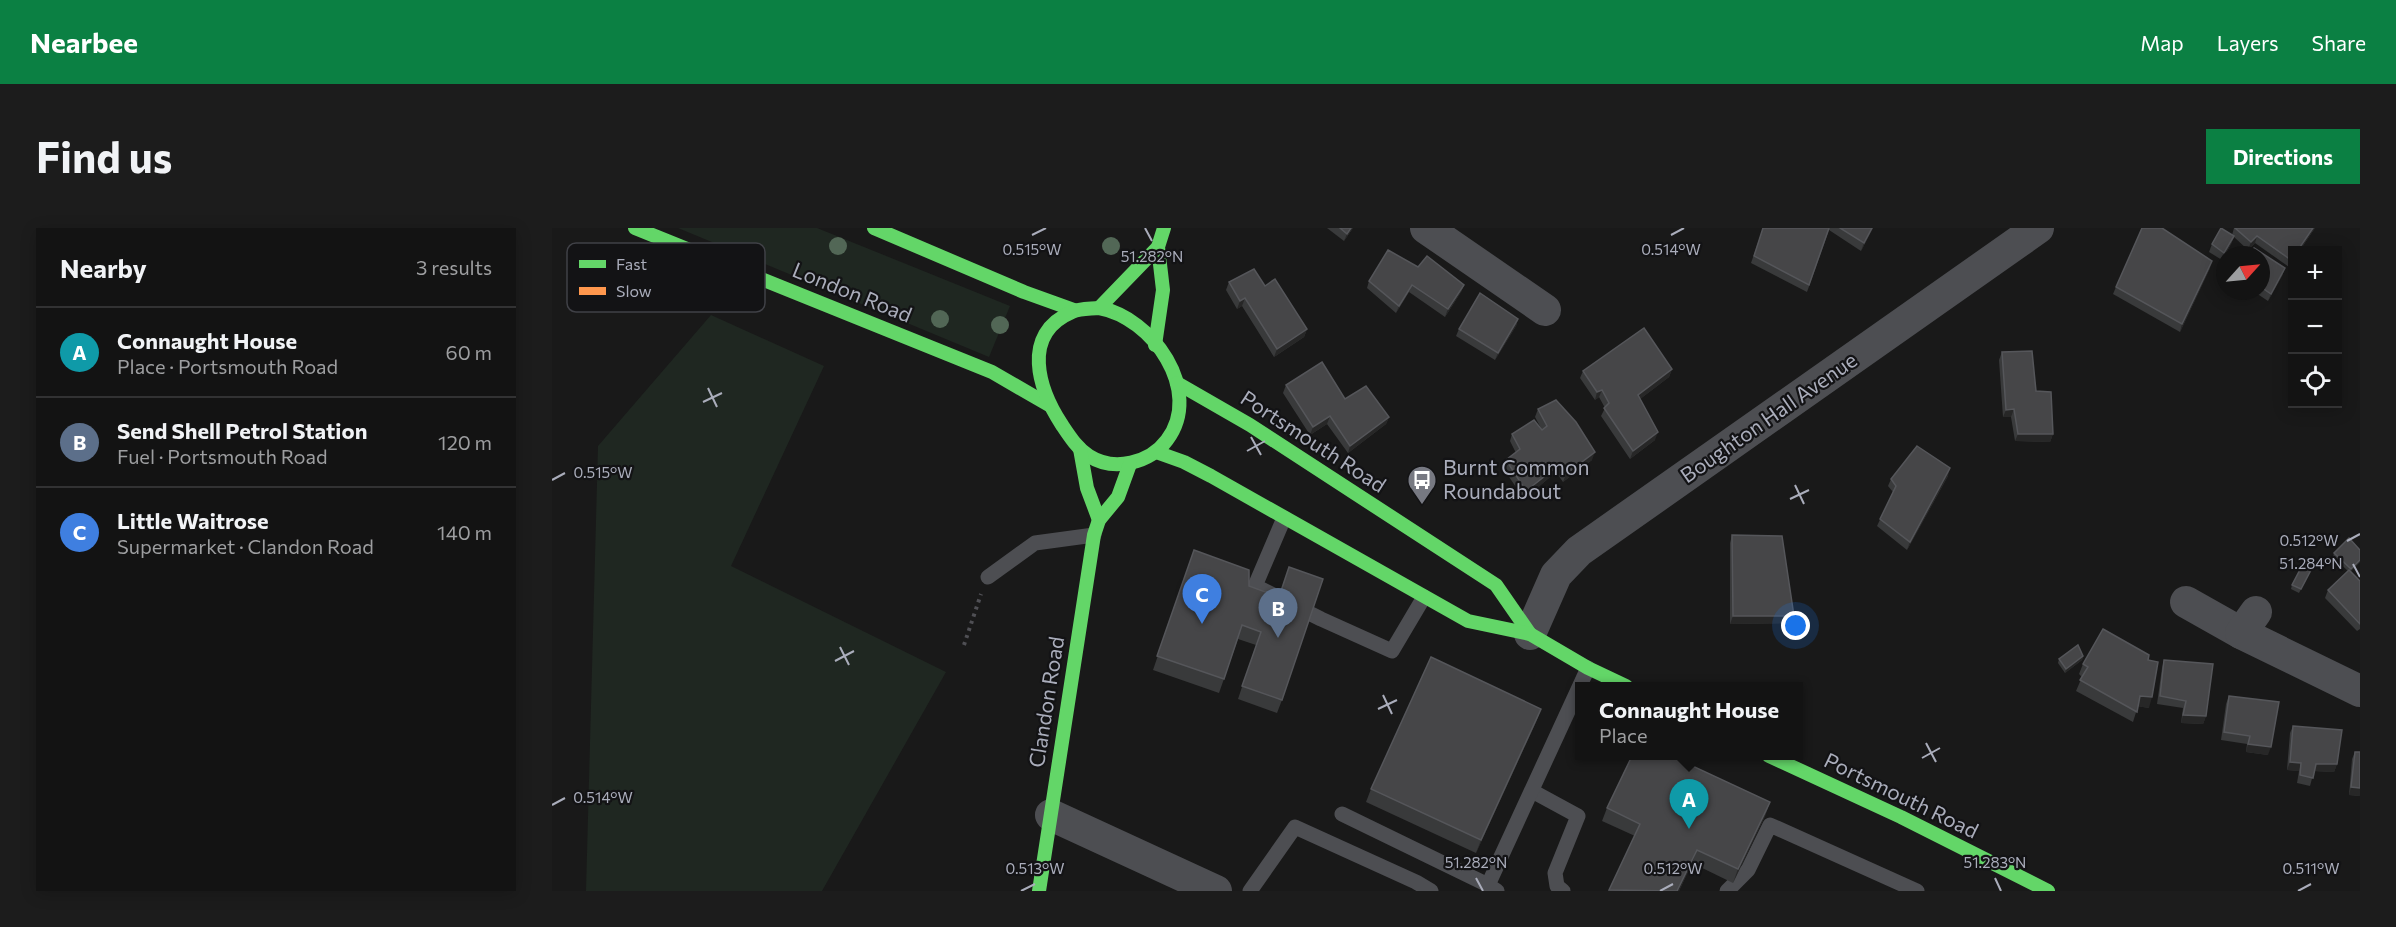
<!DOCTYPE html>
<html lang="en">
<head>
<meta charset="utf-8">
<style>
	body { margin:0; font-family:Commissioner,sans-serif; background:#1c1c1c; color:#f1f3f6 }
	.controls { position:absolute; right:18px; top:18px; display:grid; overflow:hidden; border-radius:0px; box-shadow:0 3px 15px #0003 }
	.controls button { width:54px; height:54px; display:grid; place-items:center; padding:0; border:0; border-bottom:2px solid #323233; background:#131313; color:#f1f3f6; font:30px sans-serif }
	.compass { position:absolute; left:1664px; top:18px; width:54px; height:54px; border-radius:50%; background:#131313; box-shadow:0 3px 15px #0003; rotate:63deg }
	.you { position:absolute; left:1244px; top:398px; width:21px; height:21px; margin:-15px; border:4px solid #fff; border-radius:50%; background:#1a73e8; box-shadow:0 0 0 9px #1a73e833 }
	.badge { display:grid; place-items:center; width:39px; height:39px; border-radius:50%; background:#0b8043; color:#fff; font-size:20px; font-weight:700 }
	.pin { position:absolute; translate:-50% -50px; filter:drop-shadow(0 2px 3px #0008) }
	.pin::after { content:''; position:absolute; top:32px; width:21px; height:18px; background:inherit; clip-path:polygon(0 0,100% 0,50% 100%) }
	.popup { position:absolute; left:1023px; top:454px; width:228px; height:78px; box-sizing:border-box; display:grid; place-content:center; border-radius:0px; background:#131313; filter:drop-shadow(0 2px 4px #0005); font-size:20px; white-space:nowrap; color:#9d9ea0 }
	.popup b { font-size:22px; color:#f1f3f6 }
	.popup::after { content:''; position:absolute; left:50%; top:100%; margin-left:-12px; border:12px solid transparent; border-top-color:#131313 }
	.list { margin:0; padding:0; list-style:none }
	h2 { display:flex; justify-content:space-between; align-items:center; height:78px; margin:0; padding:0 24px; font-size:26px }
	h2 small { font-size:20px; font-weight:400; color:#9d9ea0 }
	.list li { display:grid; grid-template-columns:39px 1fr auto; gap:18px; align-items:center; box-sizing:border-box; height:90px; padding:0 24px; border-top:2px solid #323233 }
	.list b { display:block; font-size:22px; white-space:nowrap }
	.list p { margin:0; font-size:20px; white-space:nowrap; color:#9d9ea0 }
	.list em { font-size:20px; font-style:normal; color:#9d9ea0 }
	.icon { flex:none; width:33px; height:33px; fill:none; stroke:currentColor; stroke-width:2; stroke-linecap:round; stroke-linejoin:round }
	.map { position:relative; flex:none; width:1808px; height:663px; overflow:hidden; border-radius:0px }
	header { display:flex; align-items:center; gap:36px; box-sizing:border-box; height:84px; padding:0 30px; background:#0b8043; color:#fff }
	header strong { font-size:28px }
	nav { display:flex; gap:33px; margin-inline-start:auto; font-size:21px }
	.intro { display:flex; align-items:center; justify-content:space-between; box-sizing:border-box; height:144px; padding:0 36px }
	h1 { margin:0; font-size:42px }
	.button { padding:15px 27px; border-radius:0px; background:#0b8043; color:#fff; font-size:21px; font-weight:700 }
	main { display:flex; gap:36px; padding:0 36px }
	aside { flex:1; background:#131313; border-radius:0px; box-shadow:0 3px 15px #0003 }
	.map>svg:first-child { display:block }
	.green { fill:#1f2721 }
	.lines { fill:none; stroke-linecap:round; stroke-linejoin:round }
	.path { stroke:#4f4f54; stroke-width:4; stroke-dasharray:3 4.5; stroke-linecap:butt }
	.lane { stroke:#4d4e52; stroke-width:15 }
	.street { stroke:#4d4e52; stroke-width:32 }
	.fast { stroke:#63d668; stroke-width:14 }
	.tree { fill:#526756 }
	.wall { fill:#393a3b }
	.shaded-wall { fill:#272727 }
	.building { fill:#464648; stroke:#55565a; stroke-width:1.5 }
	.ticks { fill:none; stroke:#aaadbb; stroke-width:2 }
	.labels { text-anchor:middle; stroke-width:4.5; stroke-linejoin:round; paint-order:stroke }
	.street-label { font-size:21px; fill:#aaadbb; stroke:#131315 }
	.poi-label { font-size:21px; fill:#aaadbb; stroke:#131315; text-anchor:start }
	.key { fill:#131315; stroke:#404147; stroke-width:1.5 }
	.key-label { font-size:16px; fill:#aaadbb }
	.ticks-label { font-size:15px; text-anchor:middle; fill:#aaadbb; stroke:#131315; stroke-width:4.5; stroke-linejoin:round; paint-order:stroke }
</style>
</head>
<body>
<header>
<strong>Nearbee</strong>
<nav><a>Map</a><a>Layers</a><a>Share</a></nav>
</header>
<div class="intro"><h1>Find us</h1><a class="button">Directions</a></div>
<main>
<aside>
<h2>Nearby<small>3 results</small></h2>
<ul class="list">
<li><span class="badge" style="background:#0f9aa8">A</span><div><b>Connaught House</b><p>Place · Portsmouth Road</p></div><em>60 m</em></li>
<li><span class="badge" style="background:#5c6f8a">B</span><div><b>Send Shell Petrol Station</b><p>Fuel · Portsmouth Road</p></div><em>120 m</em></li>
<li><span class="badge" style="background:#3f7fe0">C</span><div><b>Little Waitrose</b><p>Supermarket · Clandon Road</p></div><em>140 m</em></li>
</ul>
</aside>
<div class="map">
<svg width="1808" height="663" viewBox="0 0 1808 663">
	<rect width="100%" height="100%" fill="#191919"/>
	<g class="green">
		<polygon points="126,0 265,0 458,78 437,129"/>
		<polygon points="159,87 272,138 179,338 394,444 270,663 34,663 46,218"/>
	</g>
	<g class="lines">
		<polyline class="path" points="412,417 429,366"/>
		<g class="lane">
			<polyline points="732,290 703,358 769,391 840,423 872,369"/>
			<polyline points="436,349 483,315 542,307"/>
			<polyline points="980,563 1026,588 1003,645 1005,658 1011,663"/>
			<polyline points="790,586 936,657"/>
			<polyline points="698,663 743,599 864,654 879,663"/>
			<polyline points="945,663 936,657 1036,440"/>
			<polyline points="1175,663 1196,642 1218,597 1365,663"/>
		</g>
		<g class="street">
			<polyline points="874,0 993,82"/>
			<polyline points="1634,374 1689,405"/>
			<polyline points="1704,384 1689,405 1808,463"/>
			<polyline points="978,406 1004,347 1027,323 1486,0"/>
			<polyline points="499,587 664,663"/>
		</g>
		<g class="fast">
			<polyline points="83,0 440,144 497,177"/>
			<polyline points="322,0 472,64 522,82"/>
			<path d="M 547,80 C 600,89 652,163 615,212 C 598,235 562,244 537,228 C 525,220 518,209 510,197 C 487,162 468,106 520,84 C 528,80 538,81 547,80 Z"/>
			<polyline points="547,80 606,19"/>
			<polyline points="603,117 611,62 606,19 612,0"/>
			<polyline points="625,155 698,197 944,357 978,406"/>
			<polyline points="528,221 535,260 547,292"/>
			<polyline points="604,224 632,234 659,248 916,393 978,406 1036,440 1074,458"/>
			<polyline points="1217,528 1349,589 1496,663"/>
			<polyline points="487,663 542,307 547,292 566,269 578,236"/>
		</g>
	</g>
	<g class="tree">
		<circle cx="286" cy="18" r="9"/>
		<circle cx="559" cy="18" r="9"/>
		<circle cx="388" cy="91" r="9"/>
		<circle cx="448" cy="97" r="9"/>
	</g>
	<g class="wall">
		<polygon points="775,0 801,0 792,13"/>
		<polygon points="1211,0 1321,0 1309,23 1277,2 1255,64 1199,35"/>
		<polygon points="1682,0 1763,0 1748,22 1740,22 1740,33 1737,39 1703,15 1696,22 1682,9 1679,16 1670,32 1657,24 1660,16 1680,7"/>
		<polygon points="1709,27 1733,40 1730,48 1716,73 1701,63 1709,63"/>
		<polygon points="866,39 912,57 909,64 893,89 857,64 844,85 815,60 817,53"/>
		<polygon points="1658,40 1628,104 1561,66 1564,59"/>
		<polygon points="677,54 713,58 755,101 752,109 722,129 690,78 685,81 674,62"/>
		<polygon points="966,91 964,98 943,132 904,108 907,101"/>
		<polygon points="1450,124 1484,163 1501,206 1498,214 1463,213 1459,189 1451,189 1447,132"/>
		<polygon points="1120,141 1117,149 1088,171 1103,212 1078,231 1049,188 1053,180 1047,169 1043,172 1028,150 1031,143"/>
		<polygon points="734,157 793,171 837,189 834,196 796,225 775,196 758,207 731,165"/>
		<polygon points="986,181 1040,232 1011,254 1004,244 972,271 951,240 954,232 964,225 958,213 960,206 990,202 983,189"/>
		<polygon points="1396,248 1355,322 1325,298 1341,264 1336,258 1339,251"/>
		<polygon points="1180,307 1242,388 1239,395 1178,396 1178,315"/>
		<polygon points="642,322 697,358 730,472 725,485 686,471 704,417 686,411 667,465 601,442"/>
		<polygon points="1782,325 1808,334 1799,343 1808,353 1808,401 1805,403 1773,370 1776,362 1796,343 1781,329"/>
		<polygon points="1758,344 1747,365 1739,361 1740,357"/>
		<polygon points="1531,428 1530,432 1513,445 1506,435 1507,431"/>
		<polygon points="1596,432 1597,480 1586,478 1581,494 1524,463 1530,449 1527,446 1531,436"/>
		<polygon points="1612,432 1654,488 1651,496 1629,495 1631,480 1605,476 1610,440"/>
		<polygon points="1677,468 1716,527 1694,524 1695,516 1669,512 1674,476"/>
		<polygon points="989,481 984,494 924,625 814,574 819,561"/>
		<polygon points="1741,498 1785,536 1782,544 1762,543 1758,558 1745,555 1747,543 1735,542 1738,505"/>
		<polygon points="1803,524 1808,568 1797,567 1800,531"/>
		<polygon points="1218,574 1213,588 1181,655 1140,635 1127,663 1057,663 1083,608 1050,593 1055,580"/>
	</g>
	<g class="shaded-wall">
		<polygon points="799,0 801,0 792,13 795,6"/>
		<polygon points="1320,0 1321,0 1309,23 1312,15"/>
		<polygon points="1761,0 1763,0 1748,22 1746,22"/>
		<polygon points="1682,8 1679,16 1670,32 1672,25"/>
		<polygon points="1705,8 1703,15 1696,22 1699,14"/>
		<polygon points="1660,33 1658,40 1628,104 1630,96"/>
		<polygon points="1733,40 1730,48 1716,73 1719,66"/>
		<polygon points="860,57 857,64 844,85 847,78"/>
		<polygon points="912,57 909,64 893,89 896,81"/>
		<polygon points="693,70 690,78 685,81 688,73"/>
		<polygon points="966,91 964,98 943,132 946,125"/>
		<polygon points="755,101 752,109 722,129 725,121"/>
		<polygon points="1120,141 1117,149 1083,175 1086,167"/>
		<polygon points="1050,162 1047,169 1043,172 1045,164"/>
		<polygon points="1462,181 1459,189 1451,189 1454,182"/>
		<polygon points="778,188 775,196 758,207 761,199"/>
		<polygon points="837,189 834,196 796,225 798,218"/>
		<polygon points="1106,204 1103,212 1078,231 1081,223"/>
		<polygon points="1466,206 1501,206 1498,214 1463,213"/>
		<polygon points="1043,224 1040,232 1011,254 1014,246"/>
		<polygon points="1007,237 1004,244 972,271 974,263"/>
		<polygon points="1398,240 1396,248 1355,322 1358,314"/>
		<polygon points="1808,332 1808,334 1798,345 1799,341"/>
		<polygon points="1181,388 1242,388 1239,395 1178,396"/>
		<polygon points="1531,428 1530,432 1513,445 1514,441"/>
		<polygon points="1588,468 1600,469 1597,480 1584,478"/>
		<polygon points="989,481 984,494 924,625 929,612"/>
		<polygon points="1631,487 1654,488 1651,496 1629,495"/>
		<polygon points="1696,516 1719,519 1716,527 1694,524"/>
		<polygon points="1738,534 1749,535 1747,543 1735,542"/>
		<polygon points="1764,536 1785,536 1782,544 1761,543"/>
		<polygon points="1799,559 1808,560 1808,568 1797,567"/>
		<polygon points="1218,574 1213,588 1181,655 1186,641"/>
		<polygon points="1145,622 1140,635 1127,663 1125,663"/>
	</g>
	<g class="building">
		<polygon points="788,0 799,0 795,6"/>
		<polygon points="1211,0 1277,0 1257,57 1202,28"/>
		<polygon points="1288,0 1320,0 1312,15"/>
		<polygon points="1590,0 1610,0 1660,33 1630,96 1564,59"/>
		<polygon points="1669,0 1682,8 1672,25 1660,16"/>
		<polygon points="1683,0 1761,0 1746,22 1740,22 1740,30 1739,32 1705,8 1699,14"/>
		<polygon points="1702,20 1733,40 1719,66 1709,59 1709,27 1697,27"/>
		<polygon points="836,22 866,39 875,28 912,57 896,81 860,57 847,78 817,53"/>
		<polygon points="702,41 713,58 723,51 755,101 725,121 693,70 688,73 677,54"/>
		<polygon points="928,65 966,91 946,125 907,101"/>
		<polygon points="1092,100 1120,141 1086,167 1106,204 1081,223 1052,180 1057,175 1050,162 1045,164 1031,143"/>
		<polygon points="1480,123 1484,163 1499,164 1501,206 1466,206 1462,181 1454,182 1450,124"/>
		<polygon points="770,134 793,171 814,158 837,189 798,218 778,188 761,199 734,157"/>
		<polygon points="1004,172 1024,194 1043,224 1014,246 1007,237 974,263 954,232 968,221 960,206 982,192 990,202 995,198 986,181"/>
		<polygon points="1365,218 1398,240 1358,314 1328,291 1344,258 1339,251"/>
		<polygon points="1180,307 1230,308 1242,388 1181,388"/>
		<polygon points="1797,310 1808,322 1808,332 1799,341 1782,325"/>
		<polygon points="642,322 697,342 697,358 727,369 737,339 771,351 730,472 690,458 709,404 690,397 672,451 605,428"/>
		<polygon points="1751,336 1760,340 1749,361 1740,357"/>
		<polygon points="1797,342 1808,353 1808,396 1776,362"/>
		<polygon points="1551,401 1597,427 1596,432 1606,434 1600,469 1588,468 1585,484 1528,452 1536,439 1531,436"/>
		<polygon points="1526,417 1531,428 1514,441 1507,431"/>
		<polygon points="879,429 989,481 929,612 819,561"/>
		<polygon points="1612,432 1661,436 1654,488 1631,487 1634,473 1608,468"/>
		<polygon points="1677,468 1727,474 1719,519 1696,516 1698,508 1672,504"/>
		<polygon points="1741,498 1790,502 1785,536 1764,536 1761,550 1748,547 1749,535 1738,534"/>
		<polygon points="1803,524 1808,524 1808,560 1799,559"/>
		<polygon points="1080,528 1119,528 1218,574 1186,641 1145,622 1125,663 1057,662 1088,596 1055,580"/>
	</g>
	<path class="ticks" d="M 593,0 L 600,13M 480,7 L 494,0M 1119,7 L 1132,0M 156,160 L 165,179M 151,174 L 170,165M 699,209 L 709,227M 695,223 L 713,213M 0,252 L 13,245M 1243,257 L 1252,276M 1238,271 L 1257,262M 1795,313 L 1808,306M 1801,336 L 1808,349M 288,419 L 297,437M 283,433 L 302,423M 831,467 L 840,486M 826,481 L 845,472M 1374,515 L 1384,534M 1370,530 L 1388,520M 0,577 L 13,570M 924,650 L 931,663M 1443,650 L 1449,663M 469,663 L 483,656M 1108,663 L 1121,656M 1746,663 L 1759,656"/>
	<defs>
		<g id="bus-pin" transform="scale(1.5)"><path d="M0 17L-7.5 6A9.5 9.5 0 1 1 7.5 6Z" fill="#777982" stroke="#131315"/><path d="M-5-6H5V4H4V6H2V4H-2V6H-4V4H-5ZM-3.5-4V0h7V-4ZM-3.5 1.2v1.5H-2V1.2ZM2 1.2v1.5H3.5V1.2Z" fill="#fff"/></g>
	</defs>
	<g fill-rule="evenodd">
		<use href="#bus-pin" x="870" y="252"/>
	</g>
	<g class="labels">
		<g class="street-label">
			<text transform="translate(300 65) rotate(22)" y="7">London Road</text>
			<text transform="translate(1217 190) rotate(-35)" y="7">Boughton Hall Avenue</text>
			<text transform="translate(761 214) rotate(33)" y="7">Portsmouth Road</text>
			<text transform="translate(495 474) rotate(-81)" y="7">Clandon Road</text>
			<text transform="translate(1349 568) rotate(26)" y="7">Portsmouth Road</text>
		</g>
		<g class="poi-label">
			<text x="891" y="247">Burnt Common<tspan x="891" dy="24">Roundabout</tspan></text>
		</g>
	</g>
	<rect x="15" y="15" width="198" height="69" rx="9" class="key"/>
	<rect x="27" y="32" width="27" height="8" fill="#63d668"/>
	<rect x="27" y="59" width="27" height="8" fill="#ff974d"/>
	<g class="key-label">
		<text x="64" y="42">Fast</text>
		<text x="64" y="69">Slow</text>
	</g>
	<g class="ticks-label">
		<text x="480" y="27">0.515°W</text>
		<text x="1119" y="27">0.514°W</text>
		<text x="600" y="34">51.282°N</text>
		<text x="51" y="250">0.515°W</text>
		<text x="1757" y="318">0.512°W</text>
		<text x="1759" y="341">51.284°N</text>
		<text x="51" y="575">0.514°W</text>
		<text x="924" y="640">51.282°N</text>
		<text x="1443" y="640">51.283°N</text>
		<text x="483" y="646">0.513°W</text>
		<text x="1121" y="646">0.512°W</text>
		<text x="1759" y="646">0.511°W</text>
	</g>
</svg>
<div class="controls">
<button>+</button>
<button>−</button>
<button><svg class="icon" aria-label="locate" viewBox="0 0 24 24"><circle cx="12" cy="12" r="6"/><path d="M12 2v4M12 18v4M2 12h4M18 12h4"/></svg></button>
</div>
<svg class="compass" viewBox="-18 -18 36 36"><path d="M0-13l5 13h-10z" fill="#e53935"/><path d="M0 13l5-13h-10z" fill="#9d9ea0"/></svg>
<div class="you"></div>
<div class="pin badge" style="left:1137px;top:601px;background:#0f9aa8">A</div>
<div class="popup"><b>Connaught House</b>Place</div>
<div class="pin badge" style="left:726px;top:410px;background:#5c6f8a">B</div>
<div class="pin badge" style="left:650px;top:396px;background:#3f7fe0">C</div>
</div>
</main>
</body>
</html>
